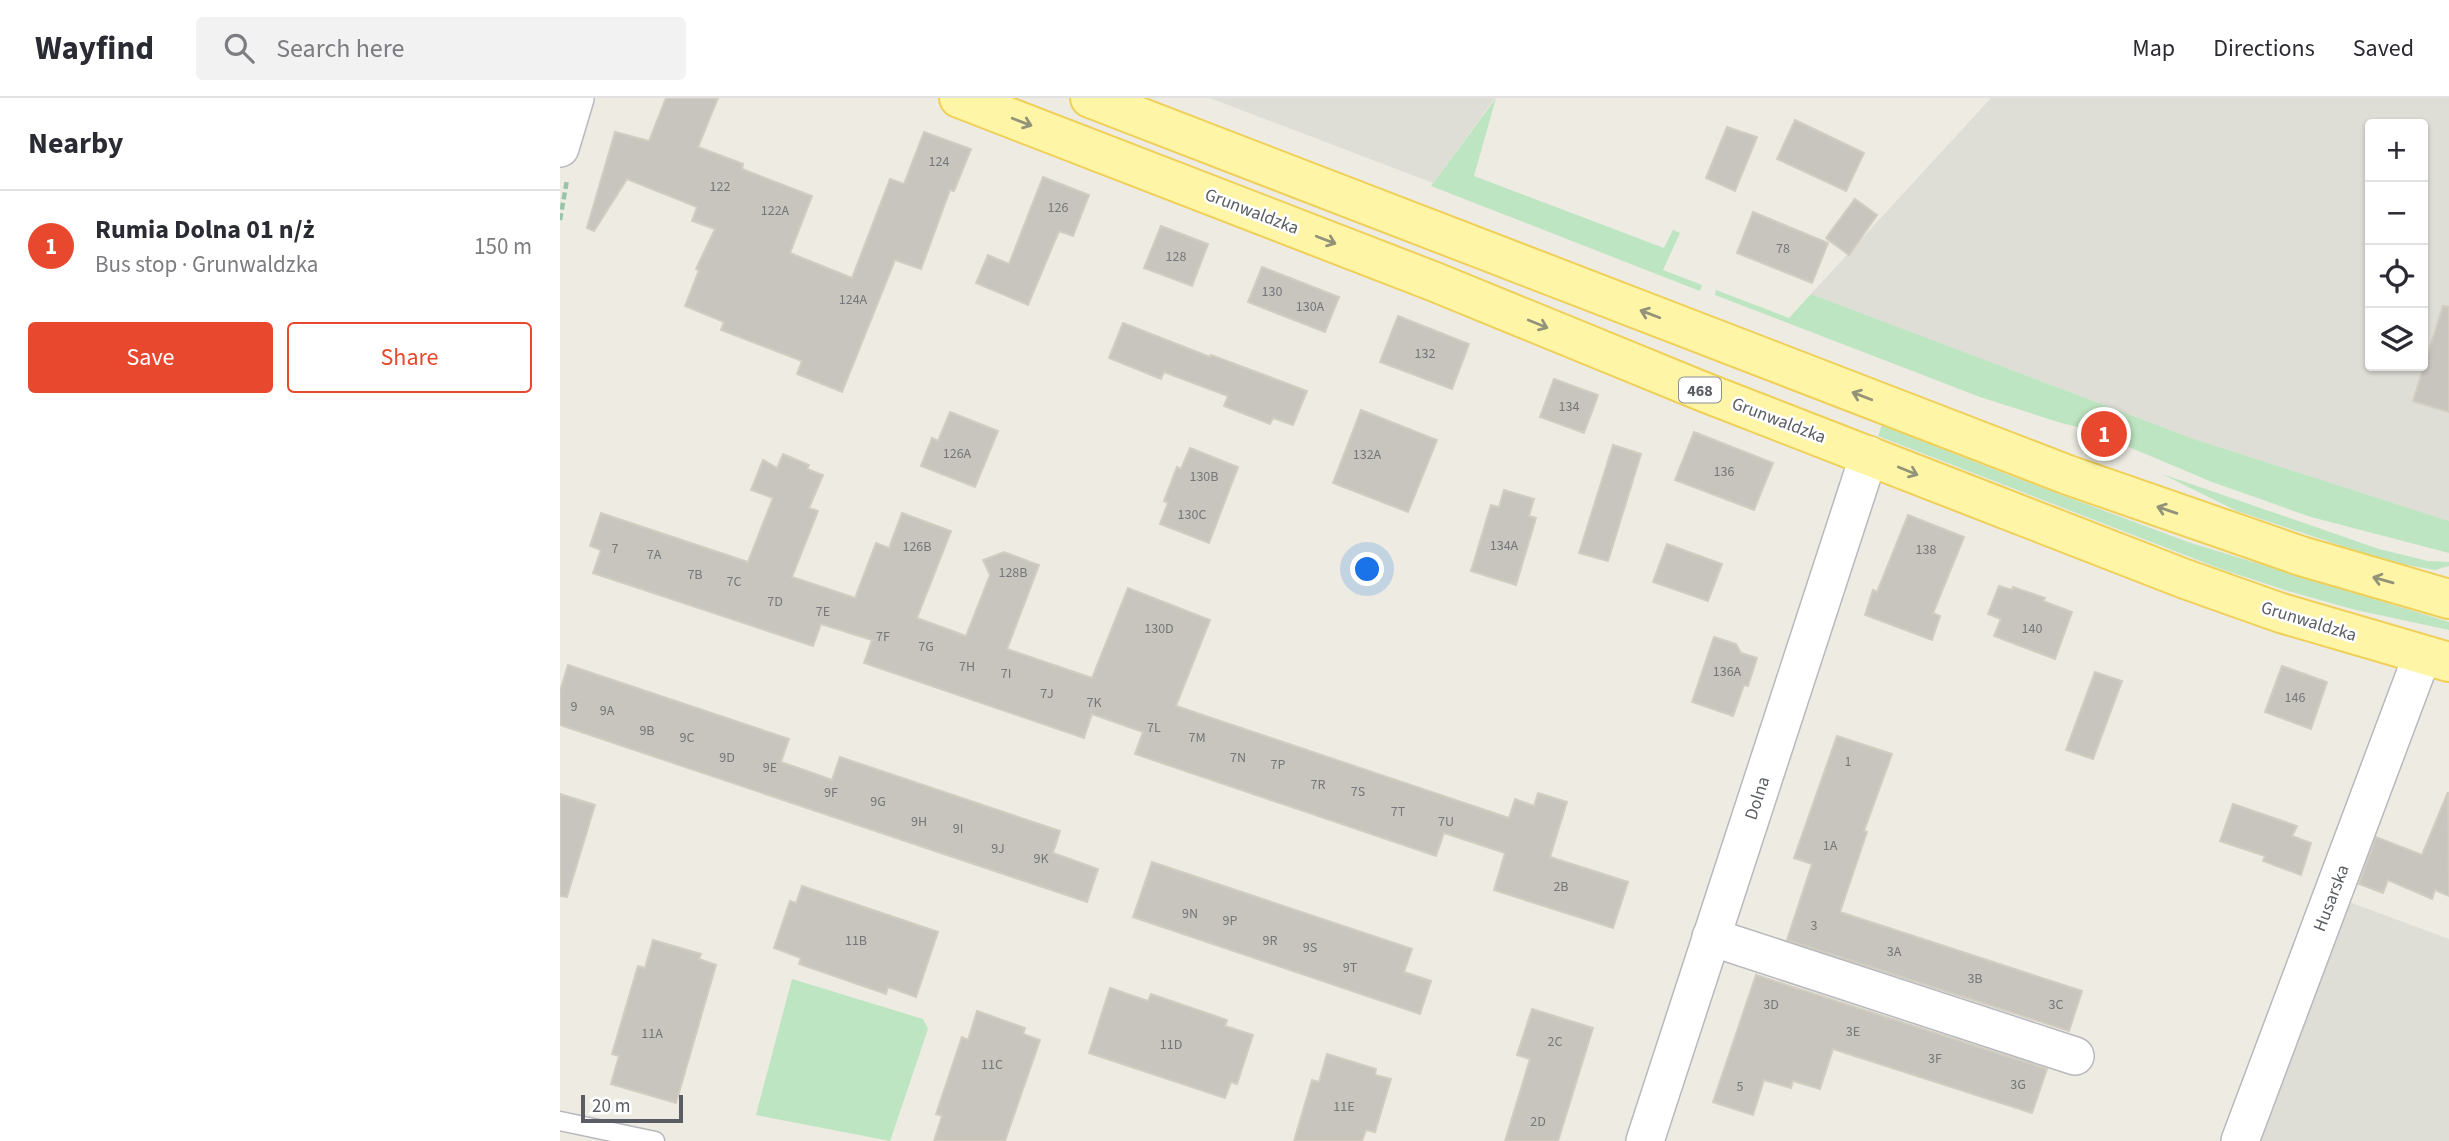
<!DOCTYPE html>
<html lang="en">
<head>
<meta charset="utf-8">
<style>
	body { margin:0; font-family:"Source Sans 3",sans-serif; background:#f2f2f3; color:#2b2b33 }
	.controls { position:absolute; right:21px; top:21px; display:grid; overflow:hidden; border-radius:7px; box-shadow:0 2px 5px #0004 }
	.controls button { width:63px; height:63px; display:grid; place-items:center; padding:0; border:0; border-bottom:2px solid #e1e1e2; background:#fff; color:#2b2b33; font:35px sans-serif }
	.scale { position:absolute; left:21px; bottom:18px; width:102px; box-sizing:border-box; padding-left:7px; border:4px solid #5a5d63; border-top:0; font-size:19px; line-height:24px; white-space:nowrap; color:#5a5d63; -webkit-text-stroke:5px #fff; paint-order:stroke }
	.you { position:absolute; left:808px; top:472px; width:24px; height:24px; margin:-18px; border:5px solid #fff; border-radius:50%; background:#1a73e8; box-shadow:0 0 0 10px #1a73e833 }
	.badge { display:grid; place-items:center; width:46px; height:46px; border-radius:50%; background:#e7482e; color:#fff; font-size:23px; font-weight:700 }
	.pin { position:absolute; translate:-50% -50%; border:4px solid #fff; box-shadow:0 2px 7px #0006 }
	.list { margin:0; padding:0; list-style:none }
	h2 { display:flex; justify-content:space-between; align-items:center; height:91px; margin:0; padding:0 28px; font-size:30px }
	h2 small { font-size:23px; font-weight:400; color:#7c7c81 }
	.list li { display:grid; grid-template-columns:46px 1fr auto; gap:21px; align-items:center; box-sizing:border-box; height:112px; padding:0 28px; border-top:2px solid #e1e1e2 }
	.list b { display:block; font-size:26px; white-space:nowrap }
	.list p { margin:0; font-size:23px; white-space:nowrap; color:#7c7c81 }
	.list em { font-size:23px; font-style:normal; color:#7c7c81 }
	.actions { display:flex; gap:14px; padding:21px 28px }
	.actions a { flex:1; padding:16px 0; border:2px solid #e7482e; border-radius:7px; text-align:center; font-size:24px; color:#e7482e }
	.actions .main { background:#e7482e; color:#fff }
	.icon { flex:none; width:38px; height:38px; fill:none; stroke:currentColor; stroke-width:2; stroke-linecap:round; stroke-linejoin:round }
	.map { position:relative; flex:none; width:1889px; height:1043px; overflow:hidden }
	header { display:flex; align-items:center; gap:42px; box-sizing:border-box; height:98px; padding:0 35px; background:#fff; border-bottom:2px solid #e1e1e2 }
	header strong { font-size:33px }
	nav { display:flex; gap:38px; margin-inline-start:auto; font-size:24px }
	.search { width:490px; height:63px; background:#f2f2f3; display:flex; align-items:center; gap:18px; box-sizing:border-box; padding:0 24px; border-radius:7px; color:#7c7c81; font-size:26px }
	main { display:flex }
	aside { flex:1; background:#fff }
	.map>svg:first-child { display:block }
	.industrial { fill:#deddd6; fill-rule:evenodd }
	.green { fill:#bee5c1 }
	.building { fill:#c8c5bf; stroke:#d2cdc0; stroke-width:2 }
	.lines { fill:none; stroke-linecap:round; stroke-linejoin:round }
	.service-casing { stroke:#b7b9be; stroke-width:21 }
	.minor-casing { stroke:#b7b9be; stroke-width:40 }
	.primary-casing { stroke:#f0cf58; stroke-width:42 }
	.path { stroke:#97c5a8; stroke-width:4.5; stroke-dasharray:7 3.5; stroke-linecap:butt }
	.service { stroke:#fff; stroke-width:18 }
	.minor { stroke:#fff; stroke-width:37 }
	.primary { stroke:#fef6a6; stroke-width:38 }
	.oneway { stroke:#93937a }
	.labels { text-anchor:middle; stroke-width:5; stroke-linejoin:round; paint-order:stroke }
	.number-label { font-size:14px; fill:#76777a }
	.shield { fill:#fff; stroke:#8c8e92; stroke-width:2 }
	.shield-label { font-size:16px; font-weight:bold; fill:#5a5d63 }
	.street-label { font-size:18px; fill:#5a5d63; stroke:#fff }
</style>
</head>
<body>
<header>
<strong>Wayfind</strong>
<div class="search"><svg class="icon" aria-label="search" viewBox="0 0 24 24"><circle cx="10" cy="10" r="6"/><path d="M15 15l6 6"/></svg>Search here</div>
<nav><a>Map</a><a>Directions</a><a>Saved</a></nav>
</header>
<main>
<aside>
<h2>Nearby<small></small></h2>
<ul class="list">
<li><span class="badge">1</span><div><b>Rumia Dolna 01 n/ż</b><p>Bus stop · Grunwaldzka</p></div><em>150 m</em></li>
</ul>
<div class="actions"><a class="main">Save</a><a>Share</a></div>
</aside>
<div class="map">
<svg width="1889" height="1043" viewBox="0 0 1889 1043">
	<rect width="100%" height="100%" fill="#edebe2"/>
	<g class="industrial">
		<polygon points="650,0 935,0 873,85"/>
		<path d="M 1431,0 L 1889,0 L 1889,423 L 1634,341 L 1251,196 ZM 1810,26 L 1863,26 L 1863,268 L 1810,268 Z"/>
		<polygon points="1781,801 1889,841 1889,1043 1690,1043"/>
	</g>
	<g class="green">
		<polygon points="936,0 914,78 1104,150 1113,132 1120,135 1103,172 1142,187 1140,193 871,88"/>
		<polygon points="1156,192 1229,220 1251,196 1634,341 1889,423 1889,455 1751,419 1652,384 1550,341 1552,336 1536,328 1533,333 1498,324 1420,299 1155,197"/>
		<polygon points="1322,327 1451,378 1628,444 1889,524 1889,532 1796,512 1728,493 1661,471 1318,338"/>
		<polygon points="1602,376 1819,451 1868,463 1889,464 1889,468 1875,472 1830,464 1677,413"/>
		<polygon points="232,881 363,921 368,931 330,1043 196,1017"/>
	</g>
	<g class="building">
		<polygon points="106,0 158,0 138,49 183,66 182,71 252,98 230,155 292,180 330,81 344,86 364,34 411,51 394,93 390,92 361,171 335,162 282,294 237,276 242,263 161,232 164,224 125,208 139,172 136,171 155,131 132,123 137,109 67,81 34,133 27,130 55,34 89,43"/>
		<polygon points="1235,22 1304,55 1286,93 1217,61"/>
		<polygon points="1167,29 1197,39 1175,93 1146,80"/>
		<polygon points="483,79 529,97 513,138 499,133 468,207 416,185 428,157 449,166"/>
		<polygon points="1295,101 1317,117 1289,157 1266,140"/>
		<polygon points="1193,114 1268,145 1252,185 1177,155"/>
		<polygon points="601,128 648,146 632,188 584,170"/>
		<polygon points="702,169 779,199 765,234 688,204"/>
		<polygon points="1883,208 1889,209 1889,314 1853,303"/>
		<polygon points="838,218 909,246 892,291 820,264"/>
		<polygon points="563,225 650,259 651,257 747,293 733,327 713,320 710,326 664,308 668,298 604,274 601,281 549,260"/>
		<polygon points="994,281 1038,297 1024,335 980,319"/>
		<polygon points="801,312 877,342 848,414 773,385"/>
		<polygon points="390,314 438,333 415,389 361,368 372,340 378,343"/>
		<polygon points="1134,334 1213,365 1194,412 1115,382"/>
		<polygon points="1053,347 1081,356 1048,463 1019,455"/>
		<polygon points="630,350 678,369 649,445 600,426 608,405 604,403 617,369 621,371"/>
		<polygon points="223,356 249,367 247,371 263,377 249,410 258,413 232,479 295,500 316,445 329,450 342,415 391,433 357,520 406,538 430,477 423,462 444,454 479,467 447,551 532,580 568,490 650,522 616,608 949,720 955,701 974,708 978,695 1007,704 990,759 1068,784 1053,830 934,792 945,755 884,735 876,758 575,656 583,634 532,616 524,640 304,565 312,542 261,526 253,548 33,475 41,452 30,448 41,415 188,464 213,400 191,392 203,362 217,370"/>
		<polygon points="944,392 974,401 969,418 976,420 956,487 911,473 931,407 939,409"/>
		<polygon points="1348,417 1404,439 1373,515 1380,518 1372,542 1305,517 1313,492 1317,494"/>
		<polygon points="1107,446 1162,466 1148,503 1093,484"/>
		<polygon points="1439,488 1452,492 1453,489 1485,500 1483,503 1512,514 1495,561 1434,538 1441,521 1428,516"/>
		<polygon points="1154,539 1176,546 1181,555 1197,560 1188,588 1184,587 1173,618 1132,604"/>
		<polygon points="8,567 229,641 221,664 247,673 272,682 280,659 500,733 493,755 538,771 527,804 0,627 0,593"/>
		<polygon points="1722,568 1767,584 1751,631 1705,614"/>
		<polygon points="1535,574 1562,583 1533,661 1506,652"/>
		<polygon points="1277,638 1332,656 1304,733 1307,734 1280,814 1522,893 1509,933 1227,842 1252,766 1234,760"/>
		<polygon points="1888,694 1889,798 1875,792 1872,801 1828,782 1823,795 1799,786 1816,739 1862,757"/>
		<polygon points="0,696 35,707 7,799 0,798"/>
		<polygon points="1673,706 1737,728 1732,738 1751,745 1741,777 1703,763 1705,758 1660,743"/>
		<polygon points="592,764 852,851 844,874 871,883 860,916 573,819"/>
		<polygon points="242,788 378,834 356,899 328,889 326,896 239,866 241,860 214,850 230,803 236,805"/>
		<polygon points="93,842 141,856 139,861 156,867 116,1005 51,986 59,958 52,956 78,868 85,870"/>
		<polygon points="1196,877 1487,971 1472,1015 1273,951 1260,991 1233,983 1231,990 1204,982 1193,1017 1153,1004"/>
		<polygon points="550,890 588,903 591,896 667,922 665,928 693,937 677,986 671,984 665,1000 529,955"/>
		<polygon points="972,911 1033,930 998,1043 945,1043 970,961 957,957"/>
		<polygon points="417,913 465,930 463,936 480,942 445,1043 374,1043 382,1018 376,1016 402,939 408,942"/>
		<polygon points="767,956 816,971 815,977 831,981 815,1034 806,1032 802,1043 734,1043 752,982 759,984"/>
	</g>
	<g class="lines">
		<g class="service-casing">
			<polyline id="service" points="0,1023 95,1043"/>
		</g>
		<g class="minor-casing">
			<g id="minor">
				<polyline points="0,50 15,0"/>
				<polyline points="1151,839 1515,958"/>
				<polyline points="1085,1043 1309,357"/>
				<polyline points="1680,1043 1862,558"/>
			</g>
		</g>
		<g class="primary-casing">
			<g id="primary">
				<polyline points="399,0 875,184 1144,294 1625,481 1721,515 1889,564"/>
				<polyline points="530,0 1508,377 1741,458 1889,501"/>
			</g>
		</g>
		<polyline class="path" points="0,122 7,82"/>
		<use href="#service" class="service"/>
		<use href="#minor" class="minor"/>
		<use href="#primary" class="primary"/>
	</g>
	<defs><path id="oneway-shaft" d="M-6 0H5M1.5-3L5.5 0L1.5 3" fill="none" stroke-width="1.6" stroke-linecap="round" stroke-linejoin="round" transform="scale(1.75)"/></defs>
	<g class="oneway">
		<use href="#oneway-shaft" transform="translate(462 24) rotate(21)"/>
		<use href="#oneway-shaft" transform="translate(766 142) rotate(21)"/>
		<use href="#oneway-shaft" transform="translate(1090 216) rotate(-159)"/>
		<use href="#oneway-shaft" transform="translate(978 226) rotate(22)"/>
		<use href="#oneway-shaft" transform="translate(1302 298) rotate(-159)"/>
		<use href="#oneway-shaft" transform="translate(1348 373) rotate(22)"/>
		<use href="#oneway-shaft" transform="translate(1607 412) rotate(-161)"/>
		<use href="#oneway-shaft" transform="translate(1823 482) rotate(-164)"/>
	</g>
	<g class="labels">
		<g class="number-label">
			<text x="379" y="68">124</text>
			<text x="160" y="93">122</text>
			<text x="498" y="114">126</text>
			<text x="215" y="117">122A</text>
			<text x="1223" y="155">78</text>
			<text x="616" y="163">128</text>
			<text x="712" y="198">130</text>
			<text x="293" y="206">124A</text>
			<text x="750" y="213">130A</text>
			<text x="865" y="260">132</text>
			<text x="1009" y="313">134</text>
			<text x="397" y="360">126A</text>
			<text x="807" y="361">132A</text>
			<text x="1164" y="378">136</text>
			<text x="644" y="383">130B</text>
			<text x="632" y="421">130C</text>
			<text x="944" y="452">134A</text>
			<text x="357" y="453">126B</text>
			<text x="55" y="455">7</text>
			<text x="1366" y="456">138</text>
			<text x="94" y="461">7A</text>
			<text x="453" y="479">128B</text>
			<text x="135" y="481">7B</text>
			<text x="174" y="488">7C</text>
			<text x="215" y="508">7D</text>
			<text x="263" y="518">7E</text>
			<text x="599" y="535">130D</text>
			<text x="1472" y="535">140</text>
			<text x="323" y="543">7F</text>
			<text x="366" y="553">7G</text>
			<text x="407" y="573">7H</text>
			<text x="1167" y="578">136A</text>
			<text x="446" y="580">7I</text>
			<text x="487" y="600">7J</text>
			<text x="1735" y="604">146</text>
			<text x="534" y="609">7K</text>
			<text x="14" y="613">9</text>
			<text x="47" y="617">9A</text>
			<text x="594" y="634">7L</text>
			<text x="87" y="637">9B</text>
			<text x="127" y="644">9C</text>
			<text x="637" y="644">7M</text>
			<text x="167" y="664">9D</text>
			<text x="678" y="664">7N</text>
			<text x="1288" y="668">1</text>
			<text x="718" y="671">7P</text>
			<text x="210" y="674">9E</text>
			<text x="758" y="691">7R</text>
			<text x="798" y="698">7S</text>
			<text x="271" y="699">9F</text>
			<text x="318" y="708">9G</text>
			<text x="838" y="718">7T</text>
			<text x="359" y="728">9H</text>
			<text x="886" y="728">7U</text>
			<text x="398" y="735">9I</text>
			<text x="1270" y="752">1A</text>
			<text x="438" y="755">9J</text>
			<text x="481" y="765">9K</text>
			<text x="1001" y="793">2B</text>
			<text x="630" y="820">9N</text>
			<text x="670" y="827">9P</text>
			<text x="1254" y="832">3</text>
			<text x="296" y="847">11B</text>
			<text x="710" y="847">9R</text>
			<text x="750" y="854">9S</text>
			<text x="1334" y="858">3A</text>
			<text x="790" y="874">9T</text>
			<text x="1415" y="885">3B</text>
			<text x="1211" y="911">3D</text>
			<text x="1496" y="911">3C</text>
			<text x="1293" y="938">3E</text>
			<text x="92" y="940">11A</text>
			<text x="995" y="948">2C</text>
			<text x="611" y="951">11D</text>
			<text x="1375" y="965">3F</text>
			<text x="432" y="971">11C</text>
			<text x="1458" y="991">3G</text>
			<text x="1180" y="993">5</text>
			<text x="784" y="1013">11E</text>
			<text x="978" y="1028">2D</text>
		</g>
		<rect class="shield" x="1119" y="279.5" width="42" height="25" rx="5"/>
		<g class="shield-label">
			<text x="1140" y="298">468</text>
		</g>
		<g class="street-label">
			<text transform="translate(692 113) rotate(21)" y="6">Grunwaldzka</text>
			<text transform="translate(1219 322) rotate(21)" y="6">Grunwaldzka</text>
			<text transform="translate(1749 523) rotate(17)" y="6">Grunwaldzka</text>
			<text transform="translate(1197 700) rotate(-72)" y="6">Dolna</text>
			<text transform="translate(1771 800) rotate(-69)" y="6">Husarska</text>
		</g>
	</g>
</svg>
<div class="controls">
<button>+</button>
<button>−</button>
<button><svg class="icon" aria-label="locate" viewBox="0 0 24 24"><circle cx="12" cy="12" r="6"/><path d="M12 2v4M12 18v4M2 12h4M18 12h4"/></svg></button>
<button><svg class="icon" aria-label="layers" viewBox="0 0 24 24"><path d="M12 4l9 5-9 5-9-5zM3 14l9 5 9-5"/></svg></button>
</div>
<div class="scale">20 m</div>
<div class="you"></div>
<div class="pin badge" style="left:1544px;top:336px">1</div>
</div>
</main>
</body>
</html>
